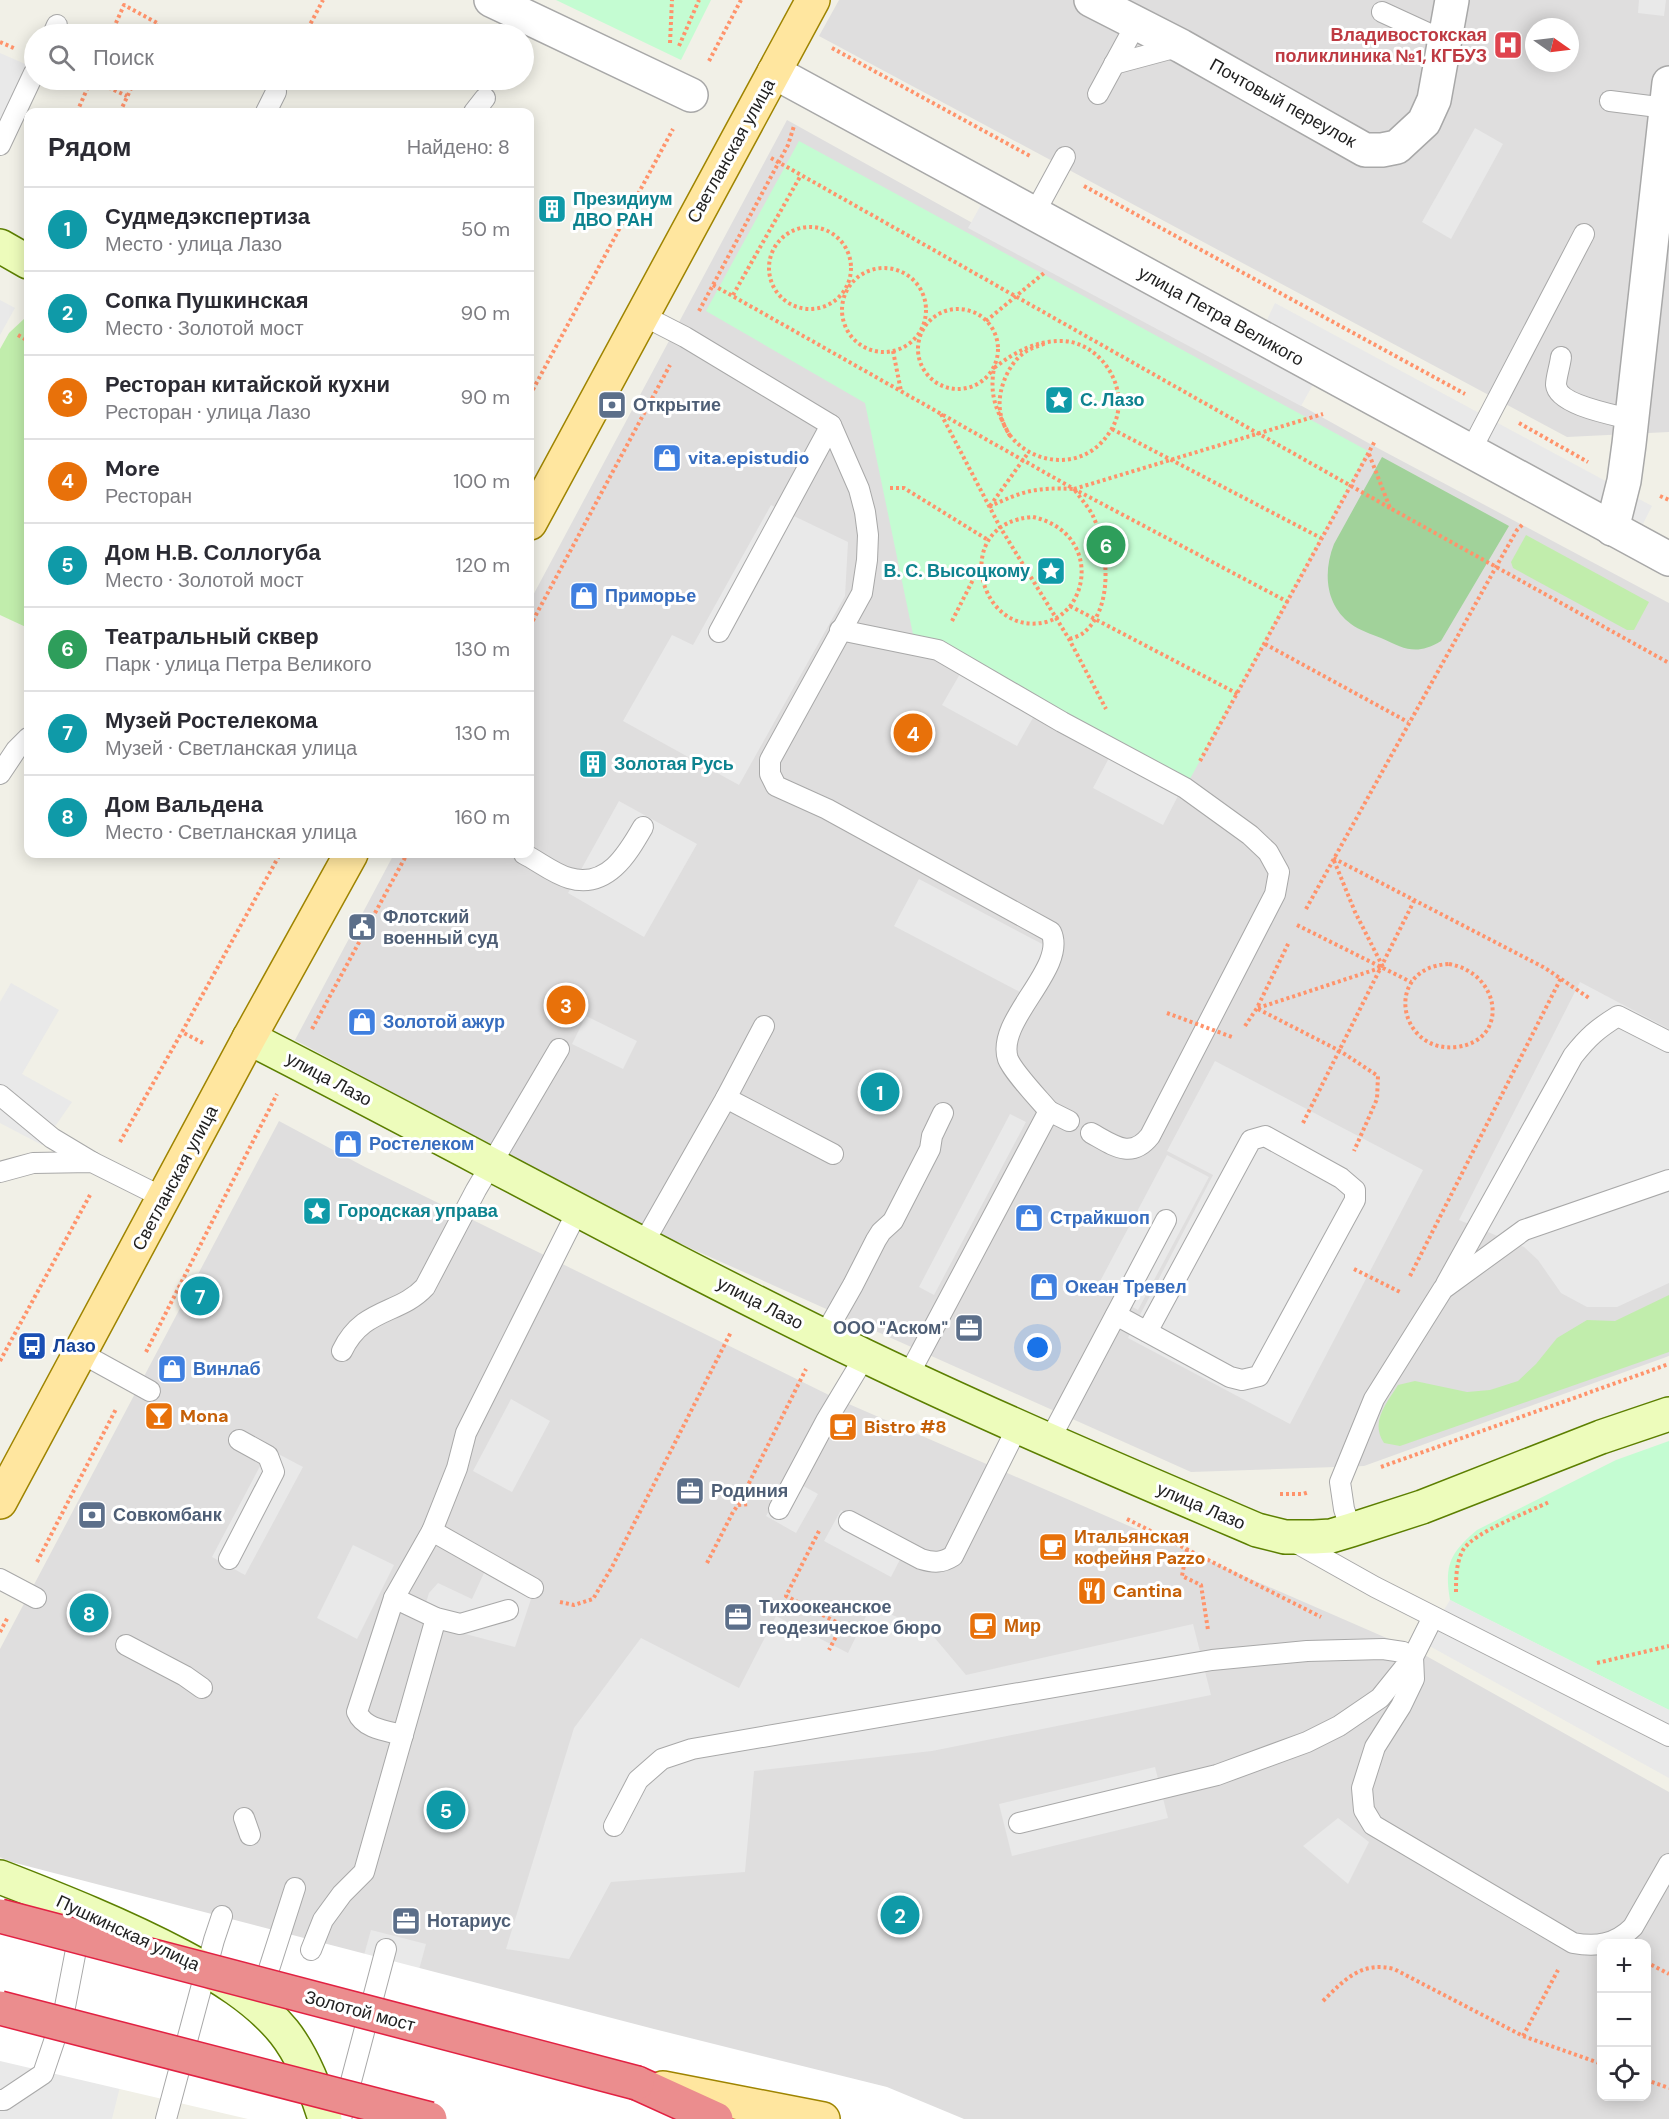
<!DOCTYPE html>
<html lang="ru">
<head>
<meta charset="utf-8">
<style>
	body { margin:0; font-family:"DM Sans",sans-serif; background:#f7f7f7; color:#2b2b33 }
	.controls { position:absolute; right:18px; bottom:18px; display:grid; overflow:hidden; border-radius:12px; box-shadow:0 3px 15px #0003 }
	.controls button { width:54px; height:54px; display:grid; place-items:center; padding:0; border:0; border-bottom:2px solid #e1e1e2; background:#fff; color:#2b2b33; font:30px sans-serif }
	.compass { position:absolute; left:1525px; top:18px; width:54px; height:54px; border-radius:50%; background:#fff; box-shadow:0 3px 15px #0003; rotate:104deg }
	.you { position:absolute; left:1038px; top:1348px; width:21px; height:21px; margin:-15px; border:4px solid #fff; border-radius:50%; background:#1a73e8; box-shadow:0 0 0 9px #1a73e833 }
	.badge { display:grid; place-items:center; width:39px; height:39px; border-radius:50%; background:#d93025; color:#fff; font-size:20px; font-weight:700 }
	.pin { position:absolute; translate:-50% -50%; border:3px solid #fff; box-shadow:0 2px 6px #0006 }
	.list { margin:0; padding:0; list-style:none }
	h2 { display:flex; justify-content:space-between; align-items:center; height:78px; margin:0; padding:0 24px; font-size:26px }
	h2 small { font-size:20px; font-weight:400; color:#7c7c81 }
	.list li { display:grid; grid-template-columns:39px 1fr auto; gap:18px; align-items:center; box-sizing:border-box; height:84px; padding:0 24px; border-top:2px solid #e1e1e2 }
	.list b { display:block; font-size:22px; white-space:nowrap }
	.list p { margin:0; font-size:20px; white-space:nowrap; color:#7c7c81 }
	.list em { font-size:20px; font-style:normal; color:#7c7c81 }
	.icon { flex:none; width:33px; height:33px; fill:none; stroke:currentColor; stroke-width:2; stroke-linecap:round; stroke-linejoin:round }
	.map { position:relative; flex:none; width:1669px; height:2119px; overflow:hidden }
	.search { position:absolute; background:#fff; box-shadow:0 3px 15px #0003; left:24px; top:24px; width:510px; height:66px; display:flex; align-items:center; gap:15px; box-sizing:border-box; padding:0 21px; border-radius:33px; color:#7c7c81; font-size:22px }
	.panel { position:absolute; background:#fff; box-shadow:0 3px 15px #0003; left:24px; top:108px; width:510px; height:750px; border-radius:12px }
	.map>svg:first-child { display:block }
	.residential { fill:#dfdede; fill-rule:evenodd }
	.grass { fill:#c1edac }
	.forest { fill:#a1d29a }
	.park { fill:#c4fcd2 }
	.parking { fill:#e9e9e9 }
	.pier { fill:#fff }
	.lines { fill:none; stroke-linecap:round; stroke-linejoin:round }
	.lane-casing { stroke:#a8a8a8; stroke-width:22 }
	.street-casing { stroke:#a8a8a8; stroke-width:36 }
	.secondary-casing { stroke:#5c7f01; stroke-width:36 }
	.primary-casing { stroke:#9e8400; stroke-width:36 }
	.highway-casing { stroke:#e22142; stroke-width:36 }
	.path { stroke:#ff936b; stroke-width:4; stroke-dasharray:3 3; stroke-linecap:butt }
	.lane { stroke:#fff; stroke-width:20 }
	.street { stroke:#fff; stroke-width:33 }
	.secondary { stroke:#edfcbb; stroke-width:33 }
	.primary { stroke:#ffe69f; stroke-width:33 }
	.highway { stroke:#eb8d8e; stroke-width:33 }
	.highway-bridge-casing { stroke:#e22142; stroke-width:36; stroke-linecap:butt }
	.path-bridge { stroke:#ff936b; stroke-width:4; stroke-dasharray:3 3; stroke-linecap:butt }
	.highway-bridge { stroke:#eb8d8e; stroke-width:33 }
	.labels { text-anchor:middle; stroke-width:6; stroke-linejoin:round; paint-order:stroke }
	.health-label { font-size:18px; font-weight:bold; fill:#be3a42; stroke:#fff; text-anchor:end }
	.street-label { font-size:18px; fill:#212121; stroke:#fff }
	.culture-label { font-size:18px; font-weight:bold; fill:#0d838f; stroke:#fff; text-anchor:start }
	.service-label { font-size:18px; font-weight:bold; fill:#4e5e75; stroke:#fff; text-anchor:start }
	.shop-label { font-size:18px; font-weight:bold; fill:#366cbe; stroke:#fff; text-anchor:start }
	.transit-label { font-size:18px; font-weight:bold; fill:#164399; stroke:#fff; text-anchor:start }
	.food-label { font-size:18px; font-weight:bold; fill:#c56008; stroke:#fff; text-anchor:start }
</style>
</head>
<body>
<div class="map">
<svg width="1669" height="2119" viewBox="0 0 1669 2119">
	<rect width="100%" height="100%" fill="#f1f0e7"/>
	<g class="residential">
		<path d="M 839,0 L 1669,0 L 1669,432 L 1567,437 L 819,36 ZM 1534,27 L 1570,27 L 1570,63 L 1534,63 Z"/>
		<polygon points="787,120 1372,445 1669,603 1669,1356 1364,1466 1191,1472 643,1227 295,1040 394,854 530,854 530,601"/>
		<path d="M 279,1121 L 365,1167 L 835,1398 L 1421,1653 L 1669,1792 L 1669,2119 L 914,2119 L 152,1927 L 0,1857 L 0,1649 ZM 1602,1944 L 1646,1944 L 1646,2096 L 1602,2096 Z"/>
	</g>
	<g class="grass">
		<polygon points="25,318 28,320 28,628 0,615 0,349 9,333"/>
		<polygon points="1526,535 1649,602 1634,630 1627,630 1513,568 1511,562"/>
		<path d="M 1669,1295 L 1669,1352 L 1400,1446 L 1384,1443 C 1370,1422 1386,1404 1398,1385 L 1415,1381 L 1467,1392 L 1490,1390 L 1518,1381 L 1536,1364 L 1557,1338 L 1587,1320 L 1615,1321 Z"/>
	</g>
	<path class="forest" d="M 1382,457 L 1509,526 L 1441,641 C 1416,656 1405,649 1381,638 C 1371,634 1359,630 1351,624 C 1325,605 1323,572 1334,544 Z"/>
	<g class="park">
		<polygon points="556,0 711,0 681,60"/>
		<polygon points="799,141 1368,451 1184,790 914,639 865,403 706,311"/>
		<path d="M 1669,1441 L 1669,1710 L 1450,1600 C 1444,1565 1450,1553 1477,1530 L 1616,1460 Z"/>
	</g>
	<g class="parking">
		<polygon points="1639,0 1666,0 1664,16 1638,13"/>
		<polygon points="0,53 32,67 0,133"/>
		<polygon points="1475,128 1503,144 1451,239 1422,222"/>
		<polygon points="982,203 1315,381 1301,406 968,228"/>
		<polygon points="0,300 15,308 0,335"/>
		<polygon points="1275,303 1652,506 1643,524 1266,322"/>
		<polygon points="771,505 848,542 845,596 739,785 623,721 672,635 693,645"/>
		<polygon points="960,674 1034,716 1017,746 942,705"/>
		<polygon points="1109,758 1178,796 1163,825 1093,788"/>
		<polygon points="619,801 697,844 644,937 568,893"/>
		<polygon points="919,879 1046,946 1022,993 894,926"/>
		<polygon points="1580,982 1669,1029 1669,1283 1617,1307 1587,1307 1561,1293 1538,1260 1524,1247 1459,1220"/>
		<polygon points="11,983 59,1010 22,1074 72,1102 42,1145 0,1123 0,1002"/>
		<polygon points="586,1016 637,1041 623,1069 572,1044"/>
		<polygon points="1215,1061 1423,1170 1290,1424 1128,1338 1213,1175 1167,1151"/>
		<polygon points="1010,1114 1026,1122 934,1295 919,1287"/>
		<polygon points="1167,1155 1209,1177 1138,1310 1097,1287"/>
		<polygon points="511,1399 550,1421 512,1492 473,1471"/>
		<polygon points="269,1449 303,1467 245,1575 212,1557"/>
		<polygon points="787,1477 818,1494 796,1533 766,1516"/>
		<polygon points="841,1510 907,1546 891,1577 824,1541"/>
		<polygon points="353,1545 394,1565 357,1639 317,1618"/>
		<polygon points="484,1573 531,1599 515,1647 420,1622 429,1593 438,1583 472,1599"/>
		<polygon points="1450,1600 1669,1710 1669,1778 1424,1643"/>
		<polygon points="871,1606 928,1630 966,1675 1193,1624 1211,1695 932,1751 754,1771 745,1872 611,1882 569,1959 506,1949 574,1728 641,1638 739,1688 776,1616 848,1653"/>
		<polygon points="1155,1767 1168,1818 1012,1856 999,1804"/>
		<polygon points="1338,1818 1369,1842 1348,1884 1303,1846"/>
		<polygon points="0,1929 150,1967 112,2119 0,2119"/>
		<polygon points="371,1930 426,1944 407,2014 352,1998"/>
	</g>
	<polygon class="pier" points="0,1859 654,2029 887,2087 964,2119 248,2119 0,2061"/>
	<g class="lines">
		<g class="lane-casing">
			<g id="lane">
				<polyline points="1382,12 1445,41"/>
				<polyline points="53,34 57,25"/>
				<polyline points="1114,64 1181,46"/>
				<polyline points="1098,94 1136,24"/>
				<polyline points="1610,101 1666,108"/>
				<polyline points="266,112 276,92"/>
				<polyline points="474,112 485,98"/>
				<polyline points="0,145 34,73"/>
				<polyline points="1034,214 1065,157"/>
				<polyline points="642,315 685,337 831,425 719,632"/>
				<path d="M 1561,357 C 1560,366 1556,377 1556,385 C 1558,405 1615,415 1630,419"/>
				<path d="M 831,425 L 859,489 L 865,512 L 868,535 L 867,560 L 862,593 L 770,760 L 770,774 L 776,786 L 827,809 L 1051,932 C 1068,968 995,1020 1008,1059 C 1013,1072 1039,1099 1049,1111"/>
				<polyline points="1470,452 1584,234"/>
				<path d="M 840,630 L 938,650 L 1062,722 L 1185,788 L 1250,835 L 1268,852 L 1279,872 L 1275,894 L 1150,1136 C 1131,1160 1113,1145 1091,1133"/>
				<polyline points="0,774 16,750 28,738"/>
				<path d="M 524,854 C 538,861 554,874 569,878 C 607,889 627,855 643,827"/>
				<polyline points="0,1095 52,1138 92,1162"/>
				<polyline points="726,1098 833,1154"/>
				<polyline points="0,1172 33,1163 92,1162 164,1198"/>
				<polyline points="643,1244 726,1098 764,1026"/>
				<path d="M 1446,1284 L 1573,1056 C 1588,1037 1597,1029 1618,1016 L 1669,1042"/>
				<polyline points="1116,1315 1230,1377 1242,1380 1259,1376 1355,1200 1355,1190 1341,1178 1265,1136 1251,1140 1147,1332"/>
				<polyline points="824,1336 853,1285 876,1240 881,1232 893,1221 930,1149 932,1136 943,1113"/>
				<path d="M 342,1351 C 363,1307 399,1315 425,1287 L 476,1190 L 559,1049"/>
				<polyline points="81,1353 150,1391"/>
				<polyline points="908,1376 1049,1111 1069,1121"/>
				<polyline points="1049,1441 1166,1220"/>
				<polyline points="779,1509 826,1421 865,1356"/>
				<path d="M 849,1521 L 921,1559 C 934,1563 942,1563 953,1556 L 1018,1426"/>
				<polyline points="1351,1530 1344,1509 1340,1482 1374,1399 1443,1289 1524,1230 1669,1180"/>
				<polyline points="432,1531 533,1588"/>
				<polyline points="1293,1541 1375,1587 1669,1736"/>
				<polyline points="229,1559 274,1472 268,1456 239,1440"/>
				<polyline points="0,1579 36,1598"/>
				<polyline points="394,1598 436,1618 460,1624 508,1610"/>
				<path d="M 1433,1617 L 1413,1657 L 1414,1679 L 1401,1706 L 1375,1747 L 1362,1788 L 1364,1810 L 1373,1825 L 1573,1943 C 1596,1947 1615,1945 1633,1927 L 1669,1864"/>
				<polyline points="126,1645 185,1676 202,1688"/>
				<path d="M 403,1735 C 387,1731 364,1729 357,1712 L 394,1598 L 432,1531 L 457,1468 L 466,1433 L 578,1210"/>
				<polyline points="244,1818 250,1835"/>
				<polyline points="614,1826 638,1780 662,1759 692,1749 1212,1660 1307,1651 1383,1649 1403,1652 1413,1657 1380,1698 1339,1726 1307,1742 1217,1775 1019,1823"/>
				<polyline points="311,1950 323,1920 342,1894 364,1872 436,1618"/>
				<polyline points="261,1994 295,1888"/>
				<polyline points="0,2100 4,2100 43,2074 64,2012 80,1929"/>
				<polyline points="166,2119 214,1940 222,1916"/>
				<polyline points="341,2119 386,1949"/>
			</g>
		</g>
		<g class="street-casing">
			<g id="street">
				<polyline points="491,0 691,95"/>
				<polyline points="1091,0 1181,46 1365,150 1382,150 1397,147 1424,122 1434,100 1452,0"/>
				<polyline points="774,72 1669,559"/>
				<polyline points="1612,529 1624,481 1629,444 1669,83"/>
			</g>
		</g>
		<g class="secondary-casing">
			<g id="secondary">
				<polyline points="0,246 28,262"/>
				<path d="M 249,1038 C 455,1143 657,1256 865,1356 C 994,1418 1126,1474 1257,1530 L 1285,1537 L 1314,1537 L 1331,1536 L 1351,1530 L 1422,1507 L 1601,1437 L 1669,1414"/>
				<path d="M 0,1877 C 62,1901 122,1925 181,1956 C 219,1976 257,1999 284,2032 C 303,2056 316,2090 325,2119"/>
			</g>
		</g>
		<g class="primary-casing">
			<g id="primary">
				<polyline points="530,523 813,0"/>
				<polyline points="0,1502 249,1038 351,854"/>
				<polyline points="663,2088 823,2119"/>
			</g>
		</g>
		<g class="highway-casing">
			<polyline id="highway" points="637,2083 716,2119"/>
		</g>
		<g class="path">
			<polyline points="111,34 124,5 159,24 154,34"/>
			<polyline points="305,34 323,0"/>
			<polyline points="0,42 16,49"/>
			<polyline points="670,43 672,0"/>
			<polyline points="679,46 699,0"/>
			<polyline points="832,48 1030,156"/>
			<polyline points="709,61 741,0"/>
			<polyline points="92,80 127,96"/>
			<polyline points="77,112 91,80"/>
			<polyline points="120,112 135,80"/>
			<polyline points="771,158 1390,508"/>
			<polyline points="1084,186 1465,394"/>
			<circle cx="810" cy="268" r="41"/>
			<circle cx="884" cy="310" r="42"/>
			<polyline points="713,285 1074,489 1288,602"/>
			<polyline points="733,295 801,175"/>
			<circle cx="958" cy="349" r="40"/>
			<polyline points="699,311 788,145 794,126"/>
			<polyline points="986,321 1044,273"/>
			<polyline points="18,335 28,341"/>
			<polyline points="893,351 901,391"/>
			<polyline points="530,395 673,129"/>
			<polyline points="941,414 1000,527 1069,639 1106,709"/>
			<polyline points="1519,423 1588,462"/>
			<polyline points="1112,429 1321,538"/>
			<path d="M 1010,436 C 997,411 989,397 994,368 C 1015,352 1036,340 1064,341 C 1105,344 1133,395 1111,430 C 1074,492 978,449 1004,381 C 1008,370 1015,359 1025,352 C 1031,348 1039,346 1046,343"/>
			<polyline points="1369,454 1390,508 1669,663"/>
			<polyline points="890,488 904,488 988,540"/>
			<polyline points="1074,489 1323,414"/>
			<polyline points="1660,496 1669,500"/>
			<polyline points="990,506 1028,453"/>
			<path d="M 989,507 C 1022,491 1036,487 1074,489 C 1080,498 1088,506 1093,516 C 1108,548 1115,609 1082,634 C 1079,636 1073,638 1069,639"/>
			<path d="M 1033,517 C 1051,521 1068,531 1076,548 C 1090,575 1077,614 1046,622 C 978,639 949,522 1033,517 Z"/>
			<polyline points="1070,606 1238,694"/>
			<polyline points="952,621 980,566"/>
			<polyline points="530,626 670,365"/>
			<polyline points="1265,644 1408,722"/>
			<polyline points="1200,761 1375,441"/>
			<polyline points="1306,909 1496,567 1517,530 1523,524"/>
			<polyline points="1297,925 1411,982"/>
			<path d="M 1449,964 C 1501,973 1510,1040 1457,1047 C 1398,1054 1382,967 1449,964 Z"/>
			<polyline points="1258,1008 1383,967 1355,912 1333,858 1545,968 1589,998"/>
			<polyline points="1258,1009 1340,1051 1378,1076 1377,1099 1354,1151"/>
			<polyline points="1245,1026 1257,1008 1289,942"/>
			<polyline points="312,1029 407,854"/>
			<polyline points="203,1043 182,1032 280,854"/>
			<polyline points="1303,1123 1414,901"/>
			<polyline points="120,1142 182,1032"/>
			<polyline points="1354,1269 1402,1293"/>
			<polyline points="1410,1276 1561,978"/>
			<polyline points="146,1352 277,1094"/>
			<polyline points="0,1361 90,1195"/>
			<polyline points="1381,1467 1669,1364"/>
			<polyline points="1280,1494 1303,1494 1309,1492"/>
			<polyline points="738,1505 806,1369"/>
			<polyline points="1127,1519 1321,1617"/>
			<polyline points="819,1531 786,1596 842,1625 829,1650"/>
			<polyline points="1187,1549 1182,1576 1201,1585 1208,1630"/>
			<polyline points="37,1562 116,1409"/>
			<polyline points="707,1563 733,1512 738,1505 749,1504"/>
			<path d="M 1456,1592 C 1456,1578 1456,1563 1463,1550 C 1474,1532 1529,1512 1549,1502"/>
			<polyline points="560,1602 574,1605 593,1599 612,1567 731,1332"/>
			<polyline points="0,1632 8,1617"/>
			<polyline points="1597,1663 1669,1646"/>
			<polyline points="1646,1962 1669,1974"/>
			<path d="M 1323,2001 C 1345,1979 1362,1961 1394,1969 L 1523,2036 L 1602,2064"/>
			<polyline points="1523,2036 1558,1970"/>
			<polyline points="1646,2080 1669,2088"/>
		</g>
		<use href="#lane" class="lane"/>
		<use href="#street" class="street"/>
		<use href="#secondary" class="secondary"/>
		<use href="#primary" class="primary"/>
		<use href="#highway" class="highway"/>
		<g class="highway-bridge-casing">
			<g id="highway-bridge">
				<polyline points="0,1916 637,2083"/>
				<polyline points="0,2008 430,2119"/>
			</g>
		</g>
		<polyline class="path-bridge" points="1167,1013 1232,1037"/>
		<use href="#highway-bridge" class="highway-bridge"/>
	</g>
	<defs>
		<g id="hospital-square" transform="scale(1.5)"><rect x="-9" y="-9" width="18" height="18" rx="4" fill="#e0444e" stroke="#fff"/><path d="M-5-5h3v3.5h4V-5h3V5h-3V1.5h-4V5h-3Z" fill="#fff"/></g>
		<g id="building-square" transform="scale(1.5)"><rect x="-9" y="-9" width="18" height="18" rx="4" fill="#0f9aa8" stroke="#fff"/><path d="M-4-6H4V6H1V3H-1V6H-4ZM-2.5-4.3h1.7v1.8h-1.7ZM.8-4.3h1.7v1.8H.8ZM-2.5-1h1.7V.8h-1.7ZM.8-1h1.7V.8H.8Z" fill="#fff"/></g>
		<g id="sight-square" transform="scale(1.5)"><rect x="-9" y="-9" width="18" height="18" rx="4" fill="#0f9aa8" stroke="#fff"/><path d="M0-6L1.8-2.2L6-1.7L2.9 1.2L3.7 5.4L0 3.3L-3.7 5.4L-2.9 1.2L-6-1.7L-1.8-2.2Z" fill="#fff"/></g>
		<g id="bank-square" transform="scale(1.5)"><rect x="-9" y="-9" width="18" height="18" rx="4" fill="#5c6f8a" stroke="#fff"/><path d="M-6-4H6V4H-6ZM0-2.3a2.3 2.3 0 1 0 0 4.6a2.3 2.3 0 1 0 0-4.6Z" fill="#fff"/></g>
		<g id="shop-square" transform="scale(1.5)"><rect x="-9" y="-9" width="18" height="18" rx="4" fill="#3f7fe0" stroke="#fff"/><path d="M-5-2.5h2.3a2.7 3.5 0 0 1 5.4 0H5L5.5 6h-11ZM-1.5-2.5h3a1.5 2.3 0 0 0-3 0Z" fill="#fff"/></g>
		<g id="civic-square" transform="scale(1.5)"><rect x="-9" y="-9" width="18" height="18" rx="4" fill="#5c6f8a" stroke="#fff"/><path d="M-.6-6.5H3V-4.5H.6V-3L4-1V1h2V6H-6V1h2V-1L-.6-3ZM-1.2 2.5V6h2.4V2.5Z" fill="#fff"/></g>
		<g id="office-square" transform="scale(1.5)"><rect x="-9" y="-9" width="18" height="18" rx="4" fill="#5c6f8a" stroke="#fff"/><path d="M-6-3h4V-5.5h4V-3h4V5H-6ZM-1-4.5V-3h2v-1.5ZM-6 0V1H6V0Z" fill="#fff"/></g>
		<g id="bus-square" transform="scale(1.5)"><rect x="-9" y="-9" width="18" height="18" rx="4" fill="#1a4fb4" stroke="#fff"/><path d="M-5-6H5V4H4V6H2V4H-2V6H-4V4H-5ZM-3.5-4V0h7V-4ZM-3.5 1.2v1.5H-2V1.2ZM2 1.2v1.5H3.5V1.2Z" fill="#fff"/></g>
		<g id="bar-square" transform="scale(1.5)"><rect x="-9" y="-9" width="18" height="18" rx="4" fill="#e8710a" stroke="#fff"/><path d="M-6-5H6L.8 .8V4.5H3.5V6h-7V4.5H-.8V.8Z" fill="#fff"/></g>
		<g id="cafe-square" transform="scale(1.5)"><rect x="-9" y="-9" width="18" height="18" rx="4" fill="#e8710a" stroke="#fff"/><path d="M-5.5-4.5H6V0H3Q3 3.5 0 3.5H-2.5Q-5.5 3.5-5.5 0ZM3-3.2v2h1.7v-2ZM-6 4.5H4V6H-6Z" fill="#fff"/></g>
		<g id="restaurant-square" transform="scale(1.5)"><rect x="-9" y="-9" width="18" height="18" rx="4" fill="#e8710a" stroke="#fff"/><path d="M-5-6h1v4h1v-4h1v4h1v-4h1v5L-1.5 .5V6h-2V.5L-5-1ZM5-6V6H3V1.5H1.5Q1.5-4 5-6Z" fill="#fff"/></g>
	</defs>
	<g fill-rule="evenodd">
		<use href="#hospital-square" x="1508" y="45"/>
		<use href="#building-square" x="552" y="209"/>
		<use href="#sight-square" x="1059" y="400"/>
		<use href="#bank-square" x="612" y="405"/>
		<use href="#shop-square" x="667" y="458"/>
		<use href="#sight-square" x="1051" y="571"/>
		<use href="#shop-square" x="584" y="596"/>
		<use href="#building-square" x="593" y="764"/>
		<use href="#civic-square" x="362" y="927"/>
		<use href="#shop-square" x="362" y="1022"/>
		<use href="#shop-square" x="348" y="1144"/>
		<use href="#sight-square" x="317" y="1211"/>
		<use href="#shop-square" x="1029" y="1218"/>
		<use href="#shop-square" x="1044" y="1287"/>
		<use href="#office-square" x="969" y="1328"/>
		<use href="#bus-square" x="32" y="1346"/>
		<use href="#shop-square" x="172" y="1369"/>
		<use href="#bar-square" x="159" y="1416"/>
		<use href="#cafe-square" x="843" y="1427"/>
		<use href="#office-square" x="690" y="1491"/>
		<use href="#bank-square" x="92" y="1515"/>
		<use href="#cafe-square" x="1053" y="1547"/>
		<use href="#restaurant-square" x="1092" y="1591"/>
		<use href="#office-square" x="738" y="1617"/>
		<use href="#cafe-square" x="983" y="1626"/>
		<use href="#office-square" x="406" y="1921"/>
	</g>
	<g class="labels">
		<g class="health-label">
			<text x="1487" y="41">Владивостокская<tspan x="1487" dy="21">поликлиника №1, КГБУЗ</tspan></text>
		</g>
		<g class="street-label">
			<text transform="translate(1283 103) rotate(29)" y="6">Почтовый переулок</text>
			<text transform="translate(731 151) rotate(-61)" y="6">Светланская улица</text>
			<text transform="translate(1221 316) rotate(29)" y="6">улица Петра Великого</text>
			<text transform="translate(329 1079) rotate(28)" y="6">улица Лазо</text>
			<text transform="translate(175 1178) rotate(-62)" y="6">Светланская улица</text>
			<text transform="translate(760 1303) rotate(27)" y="6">улица Лазо</text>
			<text transform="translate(1201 1506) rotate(23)" y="6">улица Лазо</text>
			<text transform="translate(128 1933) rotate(25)" y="6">Пушкинская улица</text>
			<text transform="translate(360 2011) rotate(15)" y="6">Золотой мост</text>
		</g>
		<g class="culture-label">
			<text x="573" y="205">Президиум<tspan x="573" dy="21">ДВО РАН</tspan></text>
			<text x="1080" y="406">С. Лазо</text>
			<text x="1030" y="577" text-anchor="end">В. С. Высоцкому</text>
			<text x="614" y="770">Золотая Русь</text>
			<text x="338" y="1217">Городская управа</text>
		</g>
		<g class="service-label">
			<text x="633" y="411">Открытие</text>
			<text x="383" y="923">Флотский<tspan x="383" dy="21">военный суд</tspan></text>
			<text x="948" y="1334" text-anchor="end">ООО "Аском"</text>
			<text x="711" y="1497">Родиния</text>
			<text x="113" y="1521">Совкомбанк</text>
			<text x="759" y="1613">Тихоокеанское<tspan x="759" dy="21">геодезическое бюро</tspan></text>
			<text x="427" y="1927">Нотариус</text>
		</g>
		<g class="shop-label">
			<text x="688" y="464">vita.epistudio</text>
			<text x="605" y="602">Приморье</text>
			<text x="383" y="1028">Золотой ажур</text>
			<text x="369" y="1150">Ростелеком</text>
			<text x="1050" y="1224">Страйкшоп</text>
			<text x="1065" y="1293">Океан Тревел</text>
			<text x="193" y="1375">Винлаб</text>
		</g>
		<g class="transit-label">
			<text x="53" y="1352">Лазо</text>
		</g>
		<g class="food-label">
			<text x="180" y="1422">Mona</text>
			<text x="864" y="1433">Bistro #8</text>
			<text x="1074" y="1543">Итальянская<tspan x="1074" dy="21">кофейня Pazzo</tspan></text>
			<text x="1113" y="1597">Cantina</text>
			<text x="1004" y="1632">Мир</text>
		</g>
	</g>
</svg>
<div class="controls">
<button>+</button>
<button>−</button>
<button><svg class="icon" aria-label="locate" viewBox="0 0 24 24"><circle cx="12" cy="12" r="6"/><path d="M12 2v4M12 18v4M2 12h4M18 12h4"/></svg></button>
</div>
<svg class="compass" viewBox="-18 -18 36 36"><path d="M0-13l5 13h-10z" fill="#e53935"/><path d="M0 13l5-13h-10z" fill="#7c7c81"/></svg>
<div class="you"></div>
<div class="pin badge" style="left:880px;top:1092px;background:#0f9aa8">1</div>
<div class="pin badge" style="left:900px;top:1915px;background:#0f9aa8">2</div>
<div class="pin badge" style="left:566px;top:1005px;background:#e8710a">3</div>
<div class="pin badge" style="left:913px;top:733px;background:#e8710a">4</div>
<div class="pin badge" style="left:446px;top:1810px;background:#0f9aa8">5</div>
<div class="pin badge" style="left:1106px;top:545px;background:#2e9e5b">6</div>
<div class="pin badge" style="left:200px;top:1296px;background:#0f9aa8">7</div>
<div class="pin badge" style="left:89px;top:1613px;background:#0f9aa8">8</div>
<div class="search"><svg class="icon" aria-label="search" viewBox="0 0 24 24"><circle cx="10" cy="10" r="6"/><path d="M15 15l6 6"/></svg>Поиск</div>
<section class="panel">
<h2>Рядом<small>Найдено: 8</small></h2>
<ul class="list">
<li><span class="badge" style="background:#0f9aa8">1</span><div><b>Судмедэкспертиза</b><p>Место · улица Лазо</p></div><em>50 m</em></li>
<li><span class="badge" style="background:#0f9aa8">2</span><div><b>Сопка Пушкинская</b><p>Место · Золотой мост</p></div><em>90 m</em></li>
<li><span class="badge" style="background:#e8710a">3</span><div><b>Ресторан китайской кухни</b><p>Ресторан · улица Лазо</p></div><em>90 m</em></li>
<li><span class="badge" style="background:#e8710a">4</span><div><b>More</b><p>Ресторан</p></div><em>100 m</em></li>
<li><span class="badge" style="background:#0f9aa8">5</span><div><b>Дом Н.В. Соллогуба</b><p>Место · Золотой мост</p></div><em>120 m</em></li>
<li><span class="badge" style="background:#2e9e5b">6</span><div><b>Театральный сквер</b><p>Парк · улица Петра Великого</p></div><em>130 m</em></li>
<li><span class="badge" style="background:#0f9aa8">7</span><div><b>Музей Ростелекома</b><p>Музей · Светланская улица</p></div><em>130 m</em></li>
<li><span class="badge" style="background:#0f9aa8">8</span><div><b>Дом Вальдена</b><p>Место · Светланская улица</p></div><em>160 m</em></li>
</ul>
</section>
</div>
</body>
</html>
